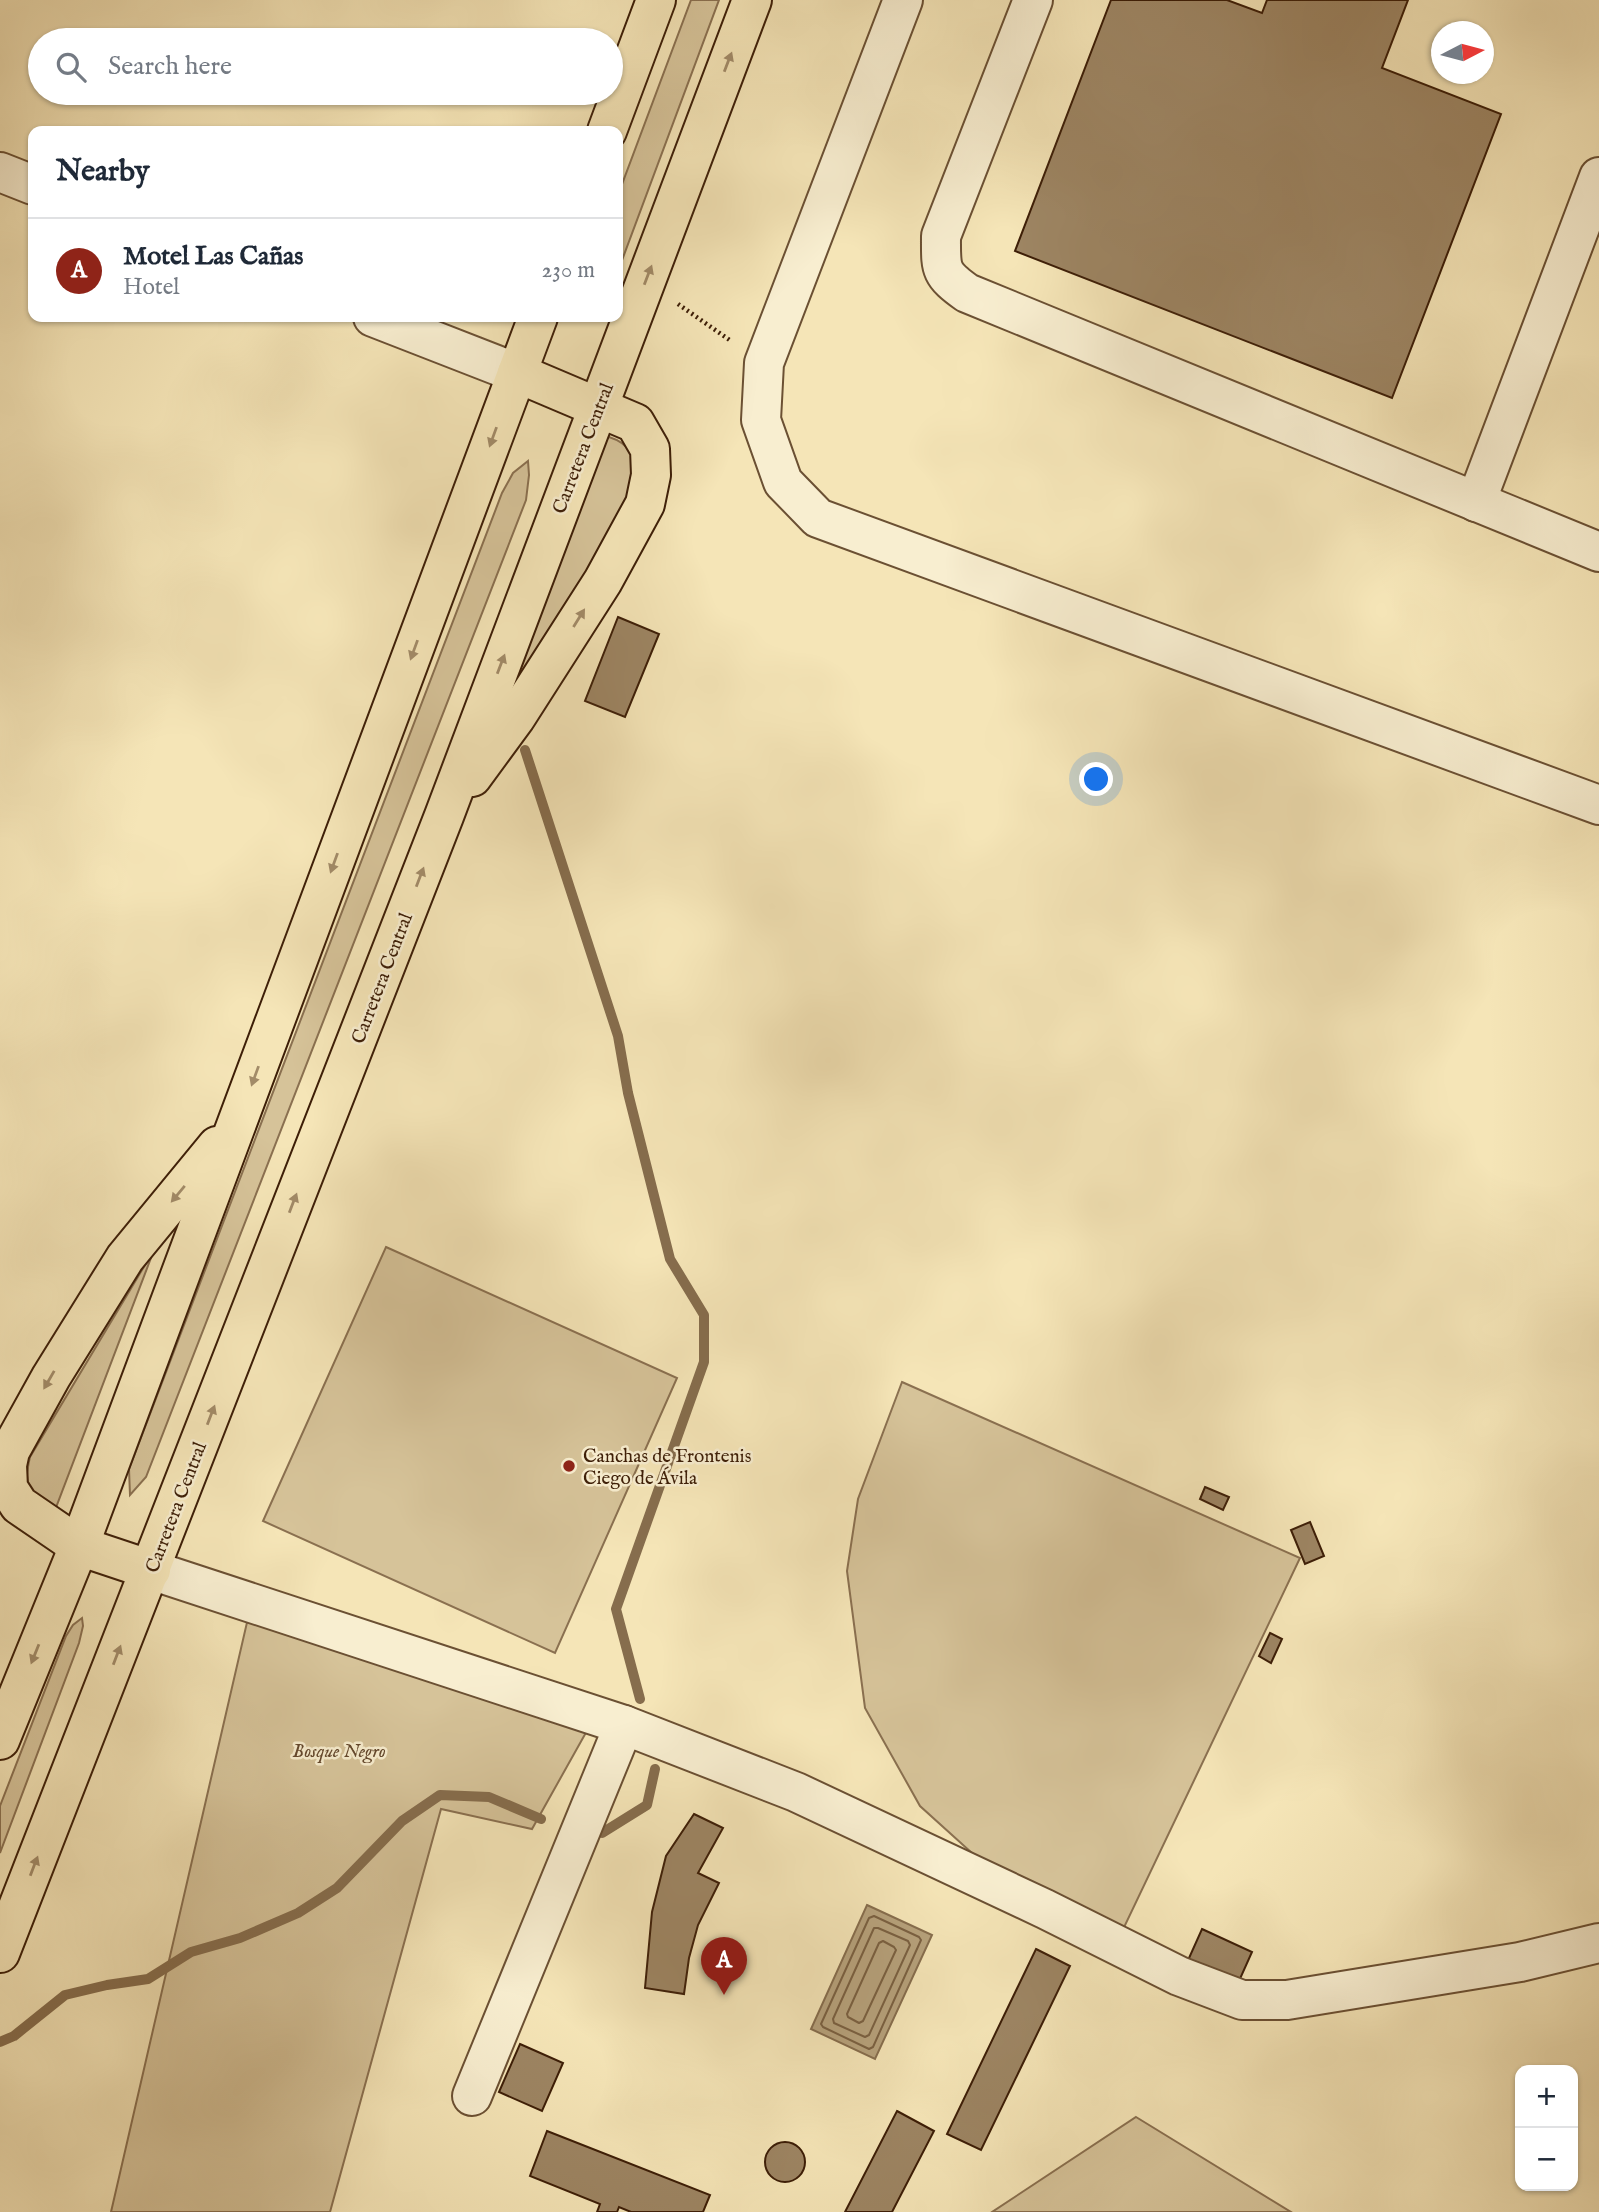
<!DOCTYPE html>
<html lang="en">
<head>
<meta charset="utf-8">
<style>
	body { margin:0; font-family:"IM FELL English",serif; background:#f6f6f7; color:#1f2937 }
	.controls { position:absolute; right:21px; bottom:21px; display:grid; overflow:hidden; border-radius:14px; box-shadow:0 2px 5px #0004 }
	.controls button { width:63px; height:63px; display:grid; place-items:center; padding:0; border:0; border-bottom:2px solid #e0e1e3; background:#fff; color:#1f2937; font:35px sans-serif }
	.compass { position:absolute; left:1431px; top:21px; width:63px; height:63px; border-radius:50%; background:#fff; box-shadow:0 2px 5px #0004; rotate:84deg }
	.you { position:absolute; left:1097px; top:780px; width:24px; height:24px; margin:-18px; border:5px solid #fff; border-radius:50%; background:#1a73e8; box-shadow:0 0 0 10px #1a73e833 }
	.badge { display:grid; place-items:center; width:46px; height:46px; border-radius:50%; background:#8f2418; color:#fff; font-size:23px; font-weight:700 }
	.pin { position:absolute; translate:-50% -58px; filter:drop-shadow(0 2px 4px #0008) }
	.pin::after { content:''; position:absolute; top:37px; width:24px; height:21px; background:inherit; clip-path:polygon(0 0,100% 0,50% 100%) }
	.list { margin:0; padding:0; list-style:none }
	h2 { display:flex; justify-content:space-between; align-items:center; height:91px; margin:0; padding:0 28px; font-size:30px }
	h2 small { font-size:23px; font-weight:400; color:#747a83 }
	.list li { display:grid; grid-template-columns:46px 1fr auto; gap:21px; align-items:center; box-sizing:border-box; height:105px; padding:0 28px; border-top:2px solid #e0e1e3 }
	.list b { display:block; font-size:26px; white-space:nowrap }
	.list p { margin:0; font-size:23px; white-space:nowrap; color:#747a83 }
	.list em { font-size:23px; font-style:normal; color:#747a83 }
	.icon { flex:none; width:38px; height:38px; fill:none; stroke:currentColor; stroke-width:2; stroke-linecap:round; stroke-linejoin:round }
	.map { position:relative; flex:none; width:1599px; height:2212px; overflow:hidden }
	.search { position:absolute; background:#fff; box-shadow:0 2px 5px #0004; left:28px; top:28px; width:595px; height:77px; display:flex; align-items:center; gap:18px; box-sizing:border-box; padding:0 24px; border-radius:38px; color:#747a83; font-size:26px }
	.panel { position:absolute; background:#fff; box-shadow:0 2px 5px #0004; left:28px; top:126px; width:595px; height:196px; border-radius:14px }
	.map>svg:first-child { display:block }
	.green { fill:#d6c399; stroke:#8a7050; stroke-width:2 }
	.water { fill:#b6a17b; stroke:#866d4d; stroke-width:2 }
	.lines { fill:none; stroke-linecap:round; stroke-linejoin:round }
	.shore { stroke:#7a6041; stroke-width:2 }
	.stream { stroke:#866d4d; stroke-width:10 }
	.building { fill:#9d8563; stroke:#3d1e07; stroke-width:2 }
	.minor-casing { stroke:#6b5033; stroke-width:42 }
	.highway-casing { stroke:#3d1e07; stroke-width:42 }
	.path { stroke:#3d1e07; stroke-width:4.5; stroke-dasharray:2 3.5; stroke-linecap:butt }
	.minor { stroke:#f8eed0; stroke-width:38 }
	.highway { stroke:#f5e5b7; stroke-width:38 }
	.oneway { fill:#a28b68 }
	.poi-dot { fill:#8f2418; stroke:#f8eed0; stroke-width:2.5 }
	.labels { text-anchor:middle; stroke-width:5; stroke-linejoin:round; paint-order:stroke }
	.street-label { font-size:19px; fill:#3d1e07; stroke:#f8eed0 }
	.poi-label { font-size:19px; fill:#3d1e07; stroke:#f8eed0; text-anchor:start }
	.park-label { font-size:19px; font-style:italic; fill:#63472c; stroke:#f8eed0 }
</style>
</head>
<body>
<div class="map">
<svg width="1599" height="2212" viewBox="0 0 1599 2212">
	<rect width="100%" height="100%" fill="#f5e5b7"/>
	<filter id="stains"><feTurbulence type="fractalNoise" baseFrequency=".00286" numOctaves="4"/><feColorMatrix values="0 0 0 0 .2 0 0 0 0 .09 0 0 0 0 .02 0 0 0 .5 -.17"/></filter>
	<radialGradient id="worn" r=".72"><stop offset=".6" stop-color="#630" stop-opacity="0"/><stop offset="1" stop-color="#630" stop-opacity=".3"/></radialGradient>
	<g class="green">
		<polygon points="691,0 719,0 618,271 618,195"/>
		<path d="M 609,437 C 631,444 633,456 638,477 L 608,536 L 510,698 L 598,447 Z"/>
		<polygon points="528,461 529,475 526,500 146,1477 130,1495 129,1469 502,493 513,473"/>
		<polygon points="386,1247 677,1378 555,1653 263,1521"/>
		<path d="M 154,1250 L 55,1510 C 31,1491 22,1490 30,1457 Z"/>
		<polygon points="902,1382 1300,1558 1118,1940 1004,1882 920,1806 865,1708 847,1571 858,1499"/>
		<polygon points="254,1592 593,1720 532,1829 441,1809 330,2212 111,2212"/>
		<polygon points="82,1618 83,1626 79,1643 0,1853 0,1806 66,1636 73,1625"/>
		<polygon points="1136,2117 1291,2212 992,2212"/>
	</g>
	<polygon class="water" points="867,1905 932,1935 875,2059 811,2029"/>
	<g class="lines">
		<g class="shore">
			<polygon points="874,1916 919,1937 921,1940 873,2047 869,2049 823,2027 821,2024 869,1918"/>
			<polygon points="874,1928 878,1928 908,1941 910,1945 869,2035 865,2037 834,2023 833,2019"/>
			<polygon points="883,1941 894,1947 896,1950 863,2021 859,2023 848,2017 847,2014 879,1943"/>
		</g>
		<g class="stream">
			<polyline points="525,750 618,1036 628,1093 670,1259 704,1315 704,1362 616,1609 640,1699"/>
			<polyline points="602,1833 647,1805 655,1769"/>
			<polyline points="0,2042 14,2036 65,1995 107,1985 148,1979 191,1952 240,1938 298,1913 337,1888 402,1821 440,1795 489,1797 541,1819"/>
		</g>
	</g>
	<g class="building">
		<polygon points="1111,0 1227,0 1262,13 1267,0 1408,0 1382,68 1501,114 1392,398 1015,251"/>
		<polygon points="618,617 659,634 625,717 585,701"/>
		<polygon points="1205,1487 1229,1497 1223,1510 1200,1499"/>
		<polygon points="1310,1522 1324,1556 1305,1564 1291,1530"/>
		<polygon points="1270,1633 1282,1639 1271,1663 1259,1656"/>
		<polygon points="694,1814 723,1828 698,1873 719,1883 698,1925 689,1958 684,1994 645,1988 652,1912 666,1856"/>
		<polygon points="1202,1929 1252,1952 1235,1990 1185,1967"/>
		<polygon points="1036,1949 1070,1966 981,2150 947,2134"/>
		<polygon points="520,2044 563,2063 542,2111 499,2092"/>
		<polygon points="897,2111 934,2131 892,2212 845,2212"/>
		<polygon points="547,2131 710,2195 703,2212 631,2212 619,2207 617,2212 597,2212 600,2204 530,2176"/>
		<circle cx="785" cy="2162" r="20"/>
	</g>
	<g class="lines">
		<g class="minor-casing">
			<g id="minor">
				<polyline points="903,0 764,363 761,420 783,482 818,518 1599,805"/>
				<path d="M 1033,0 L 941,236 C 941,269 939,273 967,293 L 1599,552"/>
				<polyline points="0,172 33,185"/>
				<polyline points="373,317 517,373"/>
				<polyline points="1476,502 1599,177"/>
				<polyline points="151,1570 624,1725 472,2096"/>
				<polyline points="624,1725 796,1792 1045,1909 1179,1976 1242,2000 1287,2000 1520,1962 1599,1943"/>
			</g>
		</g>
		<g class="highway-casing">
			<g id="highway">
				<polyline points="607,131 656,0"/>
				<polyline points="472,777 516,717 603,581 645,504 651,475 650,449 635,423 517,373"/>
				<polyline points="151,1570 79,1546 19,1505 8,1488 7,1465 10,1451 51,1377 125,1258 217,1146"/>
				<polyline points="0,1740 79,1546 538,317"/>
				<polyline points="0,1953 444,816 752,0"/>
			</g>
		</g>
		<polyline class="path" points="678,304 731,341"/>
		<use href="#minor" class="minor"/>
		<use href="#highway" class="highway"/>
	</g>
	<defs><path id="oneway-solid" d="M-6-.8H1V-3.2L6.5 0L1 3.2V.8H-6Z" transform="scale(1.75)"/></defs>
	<g class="oneway">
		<use href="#oneway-solid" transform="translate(728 62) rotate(-69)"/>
		<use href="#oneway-solid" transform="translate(648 275) rotate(-69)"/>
		<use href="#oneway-solid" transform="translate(493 437) rotate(110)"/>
		<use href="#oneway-solid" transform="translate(579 618) rotate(-58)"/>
		<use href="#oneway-solid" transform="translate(414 650) rotate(110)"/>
		<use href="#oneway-solid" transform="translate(501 664) rotate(-69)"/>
		<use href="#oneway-solid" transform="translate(334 863) rotate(110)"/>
		<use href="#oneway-solid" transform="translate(420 877) rotate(-69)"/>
		<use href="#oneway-solid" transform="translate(255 1076) rotate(110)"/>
		<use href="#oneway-solid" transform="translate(178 1194) rotate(130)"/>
		<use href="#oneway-solid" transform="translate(293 1203) rotate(-69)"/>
		<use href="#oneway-solid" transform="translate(49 1380) rotate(120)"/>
		<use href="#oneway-solid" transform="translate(211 1415) rotate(-69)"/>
		<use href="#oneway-solid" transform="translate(35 1654) rotate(112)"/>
		<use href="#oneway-solid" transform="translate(117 1655) rotate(-69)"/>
		<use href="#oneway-solid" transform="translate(34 1866) rotate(-69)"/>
	</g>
	<circle class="poi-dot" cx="569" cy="1466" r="7"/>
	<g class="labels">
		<g class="street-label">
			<text transform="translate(582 448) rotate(-69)" y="7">Carretera Central</text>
			<text transform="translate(381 978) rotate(-69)" y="7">Carretera Central</text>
			<text transform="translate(175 1507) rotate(-69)" y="7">Carretera Central</text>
		</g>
		<g class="poi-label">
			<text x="583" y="1462">Canchas de Frontenis<tspan x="583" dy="22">Ciego de Ávila</tspan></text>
		</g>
		<g class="park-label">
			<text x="339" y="1757">Bosque Negro</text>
		</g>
	</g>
	<rect width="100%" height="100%" filter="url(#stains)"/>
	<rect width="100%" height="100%" fill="url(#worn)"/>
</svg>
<div class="controls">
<button>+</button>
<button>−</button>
</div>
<svg class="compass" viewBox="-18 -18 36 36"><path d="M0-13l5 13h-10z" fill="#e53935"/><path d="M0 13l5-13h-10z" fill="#747a83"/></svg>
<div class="you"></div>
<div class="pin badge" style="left:724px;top:1995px">A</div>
<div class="search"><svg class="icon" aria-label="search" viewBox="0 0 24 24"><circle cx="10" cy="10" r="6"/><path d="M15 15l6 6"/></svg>Search here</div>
<section class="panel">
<h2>Nearby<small></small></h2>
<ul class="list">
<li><span class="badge">A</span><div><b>Motel Las Cañas</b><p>Hotel</p></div><em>230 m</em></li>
</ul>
</section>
</div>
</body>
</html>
